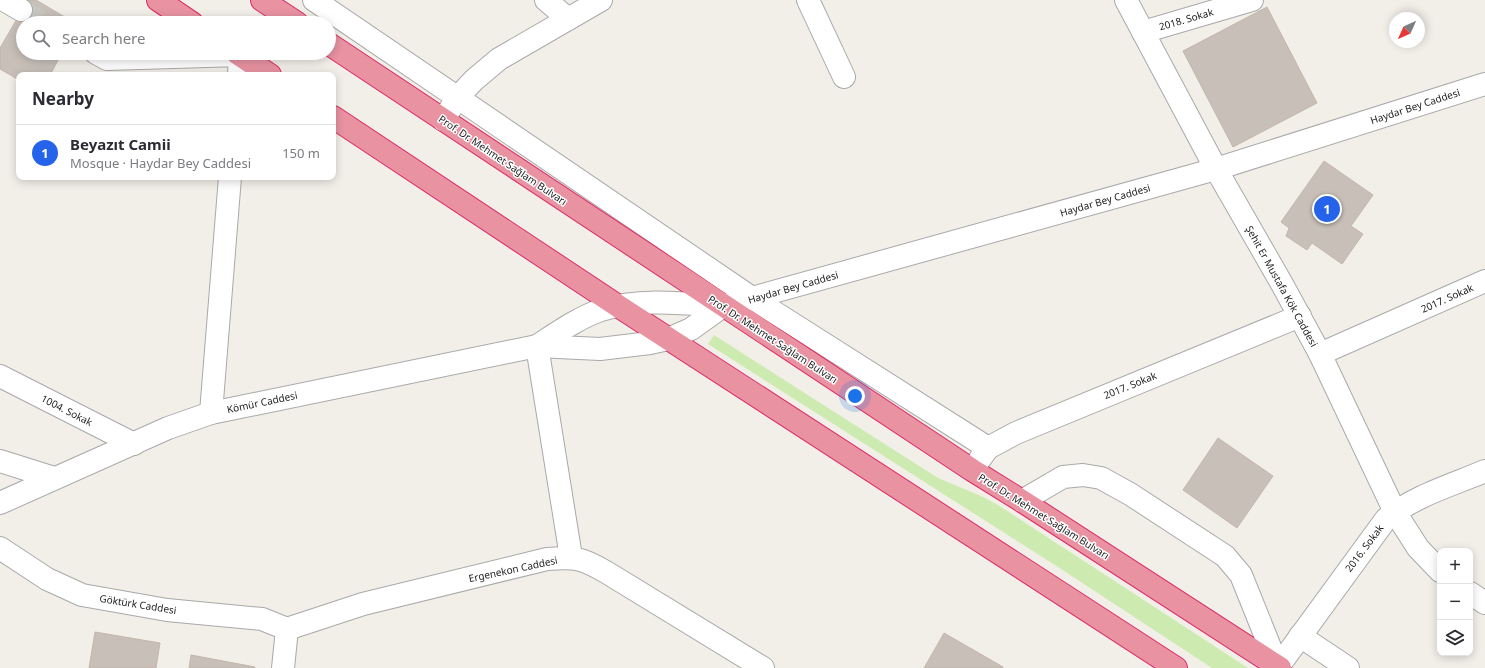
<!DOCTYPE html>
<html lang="en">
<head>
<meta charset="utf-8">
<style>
	body { margin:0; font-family:"Noto Sans",sans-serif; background:#f7f7f7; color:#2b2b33 }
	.controls { position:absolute; right:12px; bottom:12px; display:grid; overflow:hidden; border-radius:8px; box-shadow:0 2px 10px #0003 }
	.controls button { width:36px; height:36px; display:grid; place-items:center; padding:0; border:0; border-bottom:1px solid #e1e1e2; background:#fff; color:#2b2b33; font:20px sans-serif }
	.compass { position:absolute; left:1389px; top:12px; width:36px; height:36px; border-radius:50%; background:#fff; box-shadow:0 2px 10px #0003; rotate:225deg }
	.you { position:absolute; left:855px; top:396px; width:14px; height:14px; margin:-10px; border:3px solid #fff; border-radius:50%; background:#1a73e8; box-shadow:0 0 0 6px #1a73e833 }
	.badge { display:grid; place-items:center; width:26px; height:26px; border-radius:50%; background:#2563eb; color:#fff; font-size:13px; font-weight:700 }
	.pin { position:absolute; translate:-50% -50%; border:2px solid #fff; box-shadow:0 1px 4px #0006 }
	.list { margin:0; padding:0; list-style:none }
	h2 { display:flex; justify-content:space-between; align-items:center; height:52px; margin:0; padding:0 16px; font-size:17px }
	h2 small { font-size:13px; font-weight:400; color:#7c7c81 }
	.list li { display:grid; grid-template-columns:26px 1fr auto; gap:12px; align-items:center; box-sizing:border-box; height:56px; padding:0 16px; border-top:1px solid #e1e1e2 }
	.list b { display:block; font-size:15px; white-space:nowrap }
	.list p { margin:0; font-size:13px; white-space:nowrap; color:#7c7c81 }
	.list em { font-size:13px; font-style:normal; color:#7c7c81 }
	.icon { flex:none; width:22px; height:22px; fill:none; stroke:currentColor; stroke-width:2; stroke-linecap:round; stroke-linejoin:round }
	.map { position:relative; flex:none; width:1485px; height:668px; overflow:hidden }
	.search { position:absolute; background:#fff; box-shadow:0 2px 10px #0003; left:16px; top:16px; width:320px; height:44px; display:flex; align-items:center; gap:10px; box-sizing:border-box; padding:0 14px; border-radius:22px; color:#7c7c81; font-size:15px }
	.panel { position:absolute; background:#fff; box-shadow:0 2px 10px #0003; left:16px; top:72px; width:320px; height:108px; border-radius:8px }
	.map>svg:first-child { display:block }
	.grass { fill:#cdebb0 }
	.building { fill:#c7bfb8; stroke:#c4b6ab }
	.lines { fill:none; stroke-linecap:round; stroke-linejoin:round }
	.minor-tunnel { stroke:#c8c6c1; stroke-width:22; stroke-dasharray:22 11; stroke-linecap:butt }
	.minor-casing { stroke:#a9a9a9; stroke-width:24 }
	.highway-casing { stroke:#dc2a67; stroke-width:24 }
	.minor { stroke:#fff; stroke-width:22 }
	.highway { stroke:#e892a2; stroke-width:22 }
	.labels { text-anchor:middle; stroke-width:3; stroke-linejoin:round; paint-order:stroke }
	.street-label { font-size:10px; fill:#222; stroke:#fff }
</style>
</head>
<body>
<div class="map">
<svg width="1485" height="668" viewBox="0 0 1485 668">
	<rect width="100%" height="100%" fill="#f2efe9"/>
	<polygon class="grass" points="714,335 938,478 981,496 998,505 1248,668 1212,668 1061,569 708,344"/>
	<g class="building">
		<polygon points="28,0 36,0 75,23 23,23 23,53 62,53 50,75 19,75 19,80 0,69 0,48"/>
		<polygon points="1267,7 1317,103 1233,147 1183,51"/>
		<polygon points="1324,161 1373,195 1351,226 1363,234 1342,264 1312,243 1307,250 1286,236 1289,228 1281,222"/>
		<polygon points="1218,438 1273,476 1237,528 1183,490"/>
		<polygon points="95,632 160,643 156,668 89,668"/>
		<polygon points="944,633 1003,667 1003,668 924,668"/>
		<polygon points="191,655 255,667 255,668 189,668"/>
	</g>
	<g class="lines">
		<polyline class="minor-tunnel" points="21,10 44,23"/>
		<g class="minor-casing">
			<g id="minor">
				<polyline points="4,0 21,10"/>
				<polyline points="314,0 752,298 988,448"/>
				<polyline points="546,0 568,19"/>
				<polyline points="808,0 844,77"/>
				<polyline points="1126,0 1216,169 1282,284 1320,354 1395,512 1418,548 1440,571"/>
				<polyline points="1143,32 1252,0"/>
				<polyline points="96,53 107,59 240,55 239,75"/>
				<polyline points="443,120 458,97 474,80 499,59 601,0"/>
				<polyline points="537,346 571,557"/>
				<path d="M 537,346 C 557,333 578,318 601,310 C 640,298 682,303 723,306"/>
				<polyline points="1320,354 1485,281"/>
				<polyline points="0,376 134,444"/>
				<polyline points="211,413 230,177"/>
				<polyline points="980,459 988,448 1016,433 1300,316"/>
				<polyline points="0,461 54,478"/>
				<polyline points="1022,501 1063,477 1083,475 1101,478 1130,494 1225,556 1241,575 1278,667"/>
				<polyline points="0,503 168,428 211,413 537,346 600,349 650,343 668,339 691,329 723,306 1216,169 1485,84"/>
				<polyline points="0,548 47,579 82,595 167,610 262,619 287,629"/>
				<polyline points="1470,593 1485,603"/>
				<path d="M 287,629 L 363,604 L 547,559 C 576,557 582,558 606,572 L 763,668"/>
				<polyline points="1300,636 1348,668"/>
				<path d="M 1278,667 L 1386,519 C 1414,496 1452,485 1485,471"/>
				<polyline points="283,668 287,629"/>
			</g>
		</g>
		<g class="highway-casing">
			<g id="highway">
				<polyline points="158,0 192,23"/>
				<polyline points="262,0 297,23"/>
				<polyline points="329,44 972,470 1022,501 1280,668"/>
				<polyline points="237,53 270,75"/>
				<polyline points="333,117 618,306 1176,668"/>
			</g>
		</g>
		<use href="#minor" class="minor"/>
		<use href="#highway" class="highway"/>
	</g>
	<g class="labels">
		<g class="street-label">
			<text transform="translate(1186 19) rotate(-16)" y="4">2018. Sokak</text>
			<text transform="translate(1415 106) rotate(-18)" y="4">Haydar Bey Caddesi</text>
			<text transform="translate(503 160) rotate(34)" y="4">Prof. Dr. Mehmet Sağlam Bulvarı</text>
			<text transform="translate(1105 200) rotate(-16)" y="4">Haydar Bey Caddesi</text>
			<text transform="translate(1282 286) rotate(61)" y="4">Şehit Er Mustafa Kök Caddesi</text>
			<text transform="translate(793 287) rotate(-16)" y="4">Haydar Bey Caddesi</text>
			<text transform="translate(1447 298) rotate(-24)" y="4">2017. Sokak</text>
			<text transform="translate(773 339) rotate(33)" y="4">Prof. Dr. Mehmet Sağlam Bulvarı</text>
			<text transform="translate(1130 385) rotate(-22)" y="4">2017. Sokak</text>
			<text transform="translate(262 402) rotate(-12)" y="4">Kömür Caddesi</text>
			<text transform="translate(67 410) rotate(27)" y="4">1004. Sokak</text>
			<text transform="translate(1044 516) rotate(32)" y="4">Prof. Dr. Mehmet Sağlam Bulvarı</text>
			<text transform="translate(1364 548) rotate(-53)" y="4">2016. Sokak</text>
			<text transform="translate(513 569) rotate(-12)" y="4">Ergenekon Caddesi</text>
			<text transform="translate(138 604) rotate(9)" y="4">Göktürk Caddesi</text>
		</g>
	</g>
</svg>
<div class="controls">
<button>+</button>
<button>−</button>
<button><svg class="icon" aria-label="layers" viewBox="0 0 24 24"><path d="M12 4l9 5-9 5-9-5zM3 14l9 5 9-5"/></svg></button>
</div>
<svg class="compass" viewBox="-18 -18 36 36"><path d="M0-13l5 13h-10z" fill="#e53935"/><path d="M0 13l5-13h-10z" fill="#7c7c81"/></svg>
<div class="you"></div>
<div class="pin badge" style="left:1327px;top:209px">1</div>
<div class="search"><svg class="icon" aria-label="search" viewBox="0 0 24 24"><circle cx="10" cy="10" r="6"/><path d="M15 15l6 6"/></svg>Search here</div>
<section class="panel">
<h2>Nearby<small></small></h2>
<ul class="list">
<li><span class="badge">1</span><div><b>Beyazıt Camii</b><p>Mosque · Haydar Bey Caddesi</p></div><em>150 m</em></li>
</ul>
</section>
</div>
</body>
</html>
